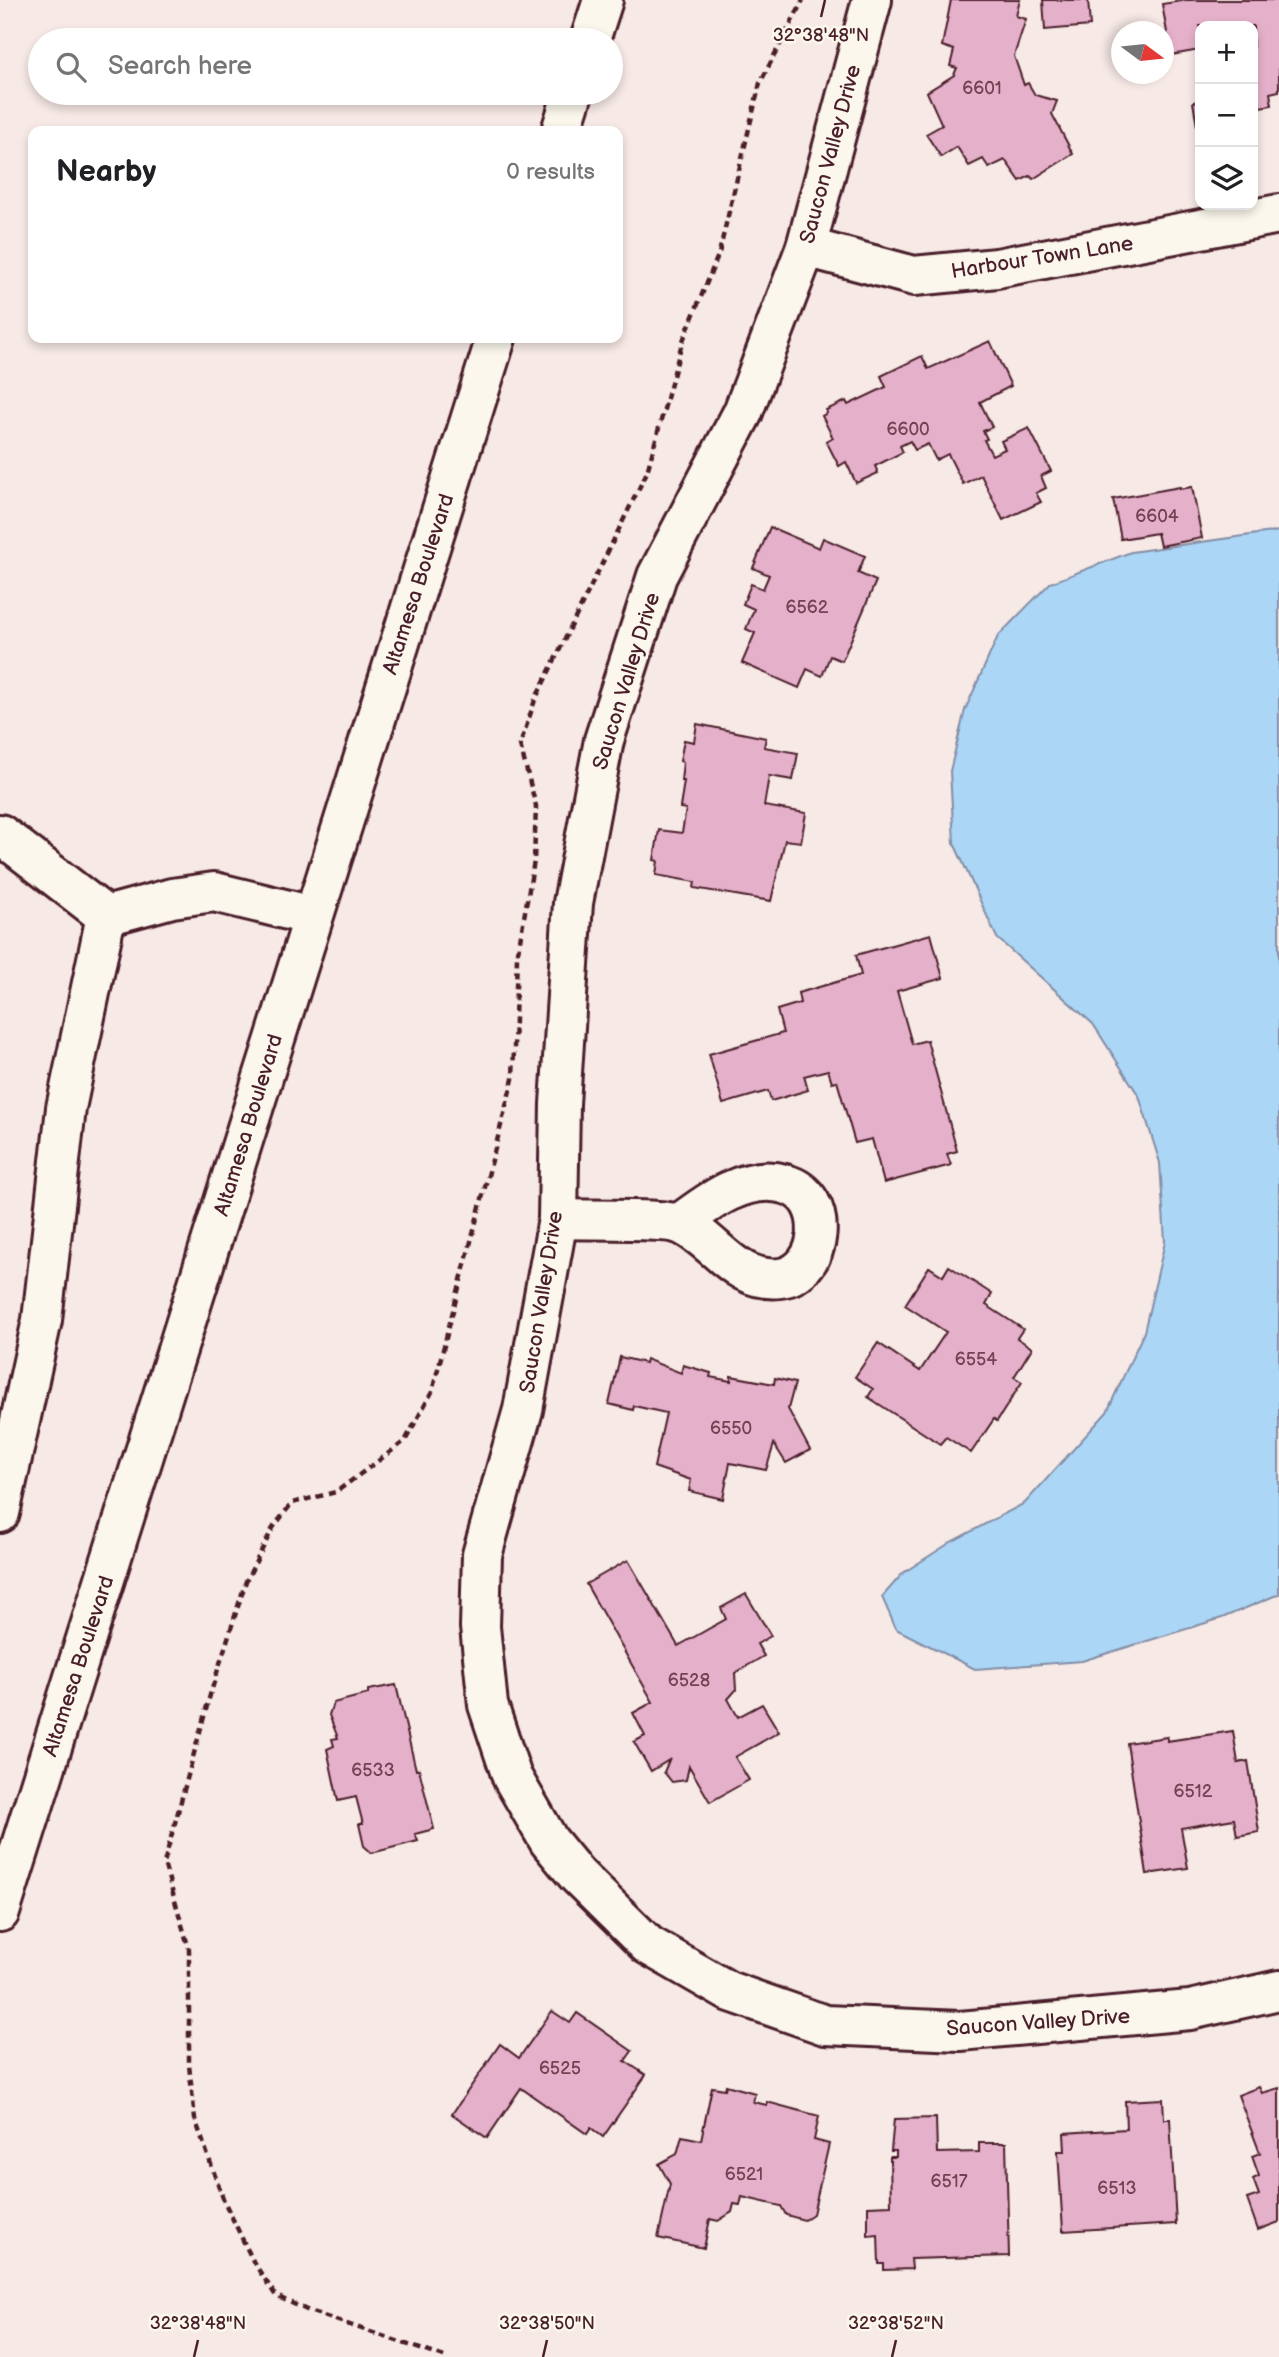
<!DOCTYPE html>
<html lang="en">
<head>
<meta charset="utf-8">
<style>
	body { margin:0; font-family:"Balsamiq Sans",sans-serif; background:#f6f6f6; color:#202124 }
	.controls { position:absolute; right:21px; top:21px; display:grid; overflow:hidden; border-radius:14px; box-shadow:0 4px 10px #0003 }
	.controls button { width:63px; height:63px; display:grid; place-items:center; padding:0; border:0; border-bottom:2px solid #e0e0e0; background:#fff; color:#202124; font:35px sans-serif }
	.compass { position:absolute; left:1111px; top:21px; width:63px; height:63px; border-radius:50%; background:#fff; box-shadow:0 4px 10px #0003; rotate:105deg }
	.list { margin:0; padding:0; list-style:none }
	h2 { display:flex; justify-content:space-between; align-items:center; height:91px; margin:0; padding:0 28px; font-size:30px }
	h2 small { font-size:23px; font-weight:400; color:#757577 }
	.icon { flex:none; width:38px; height:38px; fill:none; stroke:currentColor; stroke-width:2; stroke-linecap:round; stroke-linejoin:round }
	.map { position:relative; flex:none; width:1279px; height:2357px; overflow:hidden }
	.search { position:absolute; background:#fff; box-shadow:0 4px 10px #0003; left:28px; top:28px; width:595px; height:77px; display:flex; align-items:center; gap:18px; box-sizing:border-box; padding:0 24px; border-radius:38px; color:#757577; font-size:26px }
	.panel { position:absolute; background:#fff; box-shadow:0 4px 10px #0003; left:28px; top:126px; width:595px; height:217px; border-radius:14px }
	.map>svg:first-child { display:block }
	.water { fill:#abd6f6; stroke:#848da5; stroke-width:2 }
	.building { fill:#e5b0ca; stroke:#4a1f2b; stroke-width:2 }
	.lines { fill:none; stroke-linecap:round; stroke-linejoin:round }
	.minor-casing { stroke:#4a1f2b; stroke-width:44 }
	.path { stroke:#4a1f2b; stroke-width:4.5; stroke-dasharray:7 5; stroke-linecap:butt }
	.minor { stroke:#fbf7ec; stroke-width:38 }
	.ticks { fill:none; stroke:#4a1f2b; stroke-width:2.5 }
	.labels { text-anchor:middle; stroke-width:5; stroke-linejoin:round; paint-order:stroke }
	.number-label { font-size:18px; fill:#714353 }
	.street-label { font-size:21px; fill:#4a1f2b; stroke:#fbf7ec }
	.ticks-label { font-size:18px; text-anchor:middle; fill:#4a1f2b; stroke:#fbf7ec; stroke-width:5; stroke-linejoin:round; paint-order:stroke }
</style>
</head>
<body>
<div class="map">
<svg width="1279" height="2357" viewBox="0 0 1279 2357">
	<rect width="100%" height="100%" fill="#f7e9e5"/>
	<filter id="ink" filterUnits="userSpaceOnUse"><feTurbulence type="fractalNoise" baseFrequency=".0143" numOctaves="2"/><feDisplacementMap in="SourceGraphic" scale="14" xChannelSelector="R" yChannelSelector="G"/><feConvolveMatrix kernelMatrix="1 2 1 2 8 2 1 2 1" color-interpolation-filters="sRGB"/></filter>
	<g filter="url(#ink)">
		<polygon class="water" points="1279,531 1279,1594 1222,1618 1082,1661 975,1669 896,1629 882,1597 903,1573 951,1542 1025,1503 1107,1412 1144,1332 1165,1242 1160,1163 1139,1096 1093,1024 997,938 954,843 950,771 965,710 998,636 1050,583 1131,552"/>
		<g class="building">
			<polygon points="951,0 1020,0 1016,16 1026,19 1014,56 1024,85 1028,83 1035,95 1057,101 1052,114 1073,154 1033,179 1030,176 1020,181 1005,160 989,168 983,159 969,166 957,147 941,157 926,134 942,125 927,92 954,75 957,68 950,66 954,50 942,46"/>
			<polygon points="1043,0 1088,0 1090,26 1045,30"/>
			<polygon points="1188,0 1279,0 1279,91 1270,93 1272,105 1253,108 1253,26 1200,26 1200,50 1171,55 1162,4"/>
			<polygon points="1200,101 1200,144 1193,102"/>
			<polygon points="990,341 1011,386 980,402 992,427 983,431 987,439 984,440 992,455 1005,449 1001,441 1029,428 1051,471 1041,476 1046,488 1036,493 1041,502 1003,520 981,475 963,484 948,454 936,460 928,444 915,450 910,441 900,446 903,452 875,466 878,473 856,483 846,462 839,466 826,441 833,438 822,416 827,413 826,410 846,401 848,405 886,387 881,376 922,356 928,369"/>
			<polygon points="1180,487 1180,489 1192,487 1202,538 1160,546 1157,533 1121,539 1113,499"/>
			<polygon points="770,527 819,548 823,538 865,556 858,573 876,581 842,661 830,656 822,676 807,669 799,688 742,663 755,633 746,629 754,609 743,604 751,584 763,589 769,575 753,568"/>
			<polygon points="697,724 766,738 764,747 798,753 793,780 769,776 764,806 806,813 801,842 785,840 771,901 694,888 695,882 656,875 658,861 654,860 659,830 682,833 686,809 680,808 684,781 681,781 683,762 680,761 684,740 694,742"/>
			<polygon points="931,934 943,978 897,991 912,1044 927,1040 957,1151 947,1154 951,1165 884,1183 872,1139 855,1143 837,1081 832,1082 828,1070 804,1076 808,1090 771,1101 768,1091 723,1104 709,1054 783,1033 777,1010 800,1003 798,993 861,975 856,955"/>
			<polygon points="949,1266 992,1294 986,1305 1023,1329 1017,1338 1032,1348 1014,1377 1022,1382 997,1421 994,1419 971,1453 946,1437 940,1444 868,1397 873,1389 855,1377 878,1343 920,1371 946,1332 905,1305 929,1267 943,1276"/>
			<polygon points="620,1357 645,1363 646,1359 681,1373 683,1365 711,1373 710,1377 731,1381 731,1376 774,1384 775,1378 795,1383 788,1409 810,1450 786,1463 774,1444 766,1470 730,1463 723,1499 689,1491 691,1480 654,1467 666,1413 634,1406 633,1410 609,1404"/>
			<polygon points="628,1560 678,1646 726,1619 721,1608 746,1594 771,1636 757,1644 764,1656 735,1673 736,1690 728,1699 738,1717 762,1704 779,1732 735,1757 749,1780 710,1802 689,1766 686,1780 672,1782 664,1772 669,1760 651,1771 634,1742 645,1736 633,1713 653,1702 586,1584"/>
			<polygon points="396,1685 416,1770 419,1769 434,1829 415,1834 418,1841 372,1853 364,1846 359,1824 363,1824 356,1797 338,1801 327,1749 334,1746 332,1739 338,1738 329,1715 333,1703 368,1694 368,1690"/>
			<polygon points="1233,1731 1238,1763 1248,1761 1259,1832 1237,1836 1234,1819 1181,1828 1188,1868 1147,1874 1127,1743 1167,1737 1167,1741"/>
			<polygon points="552,2011 570,2023 577,2013 632,2051 625,2061 646,2075 603,2137 591,2128 587,2134 521,2088 487,2138 452,2114 500,2044 519,2058"/>
			<polygon points="726,2085 755,2093 753,2102 767,2105 767,2102 819,2116 814,2140 829,2144 813,2214 804,2220 786,2215 781,2206 742,2197 740,2205 734,2204 732,2212 718,2221 710,2219 704,2248 658,2238 670,2184 659,2164 677,2154 682,2136 701,2140 712,2087 725,2089"/>
			<polygon points="1259,2087 1262,2093 1279,2088 1279,2222 1258,2230 1247,2199 1259,2195 1253,2179 1259,2176 1252,2156 1260,2153 1238,2095"/>
			<polygon points="1163,2099 1164,2119 1170,2119 1176,2224 1063,2231 1058,2151 1065,2151 1064,2133 1126,2129 1125,2101"/>
			<polygon points="936,2118 937,2153 979,2152 979,2143 1006,2143 1009,2256 911,2259 912,2269 884,2270 884,2264 879,2264 878,2235 868,2236 868,2206 891,2205 890,2157 896,2157 896,2151 891,2151 894,2119"/>
		</g>
		<g class="lines">
			<g class="minor-casing">
				<g id="minor">
					<polyline points="872,0 806,247 743,412 657,576 604,740 573,903 560,1104 558,1219 523,1410 482,1555 480,1627 488,1705 512,1777 549,1841 577,1875 648,1945 728,1991 825,2025 960,2031 1190,2010 1279,1990"/>
					<polyline points="590,40 603,0"/>
					<polyline points="561,131 573,93"/>
					<polyline points="806,247 914,276 997,268 1279,214"/>
					<polyline points="0,834 106,916 172,898 214,892 313,916"/>
					<path d="M 558,1219 C 580,1220 665,1218 680,1224 C 717,1240 734,1283 780,1278 C 824,1273 832,1196 785,1184 C 746,1173 708,1202 679,1224"/>
					<polyline points="0,1513 42,1320 66,1108 106,916"/>
					<polyline points="0,1912 496,338"/>
				</g>
			</g>
			<polyline class="path" points="444,2357 309,2311 276,2296 254,2263 224,2201 195,2119 189,2065 189,1949 164,1863 210,1695 246,1581 273,1528 292,1503 336,1492 405,1441 432,1392 513,1079 517,957 534,861 536,806 520,745 535,700 647,472 682,343 719,253 760,83 803,0"/>
			<use href="#minor" class="minor"/>
		</g>
	</g>
	<path class="ticks" d="M 821,17 L 825,0M 194,2357 L 198,2340M 543,2357 L 547,2340M 892,2357 L 896,2340"/>
	<g class="labels">
		<g class="number-label">
			<text x="982" y="94">6601</text>
			<text x="908" y="435">6600</text>
			<text x="1157" y="522">6604</text>
			<text x="807" y="613">6562</text>
			<text x="976" y="1365">6554</text>
			<text x="731" y="1434">6550</text>
			<text x="689" y="1686">6528</text>
			<text x="373" y="1776">6533</text>
			<text x="1193" y="1797">6512</text>
			<text x="560" y="2074">6525</text>
			<text x="744" y="2180">6521</text>
			<text x="949" y="2187">6517</text>
			<text x="1117" y="2194">6513</text>
		</g>
		<g class="street-label">
			<text transform="translate(830 154) rotate(-75)" y="7">Saucon Valley Drive</text>
			<text transform="translate(1042 257) rotate(-9)" y="7">Harbour Town Lane</text>
			<text transform="translate(418 584) rotate(-72)" y="7">Altamesa Boulevard</text>
			<text transform="translate(626 681) rotate(-73)" y="7">Saucon Valley Drive</text>
			<text transform="translate(248 1125) rotate(-73)" y="7">Altamesa Boulevard</text>
			<text transform="translate(541 1302) rotate(-81)" y="7">Saucon Valley Drive</text>
			<text transform="translate(78 1666) rotate(-72)" y="7">Altamesa Boulevard</text>
			<text transform="translate(1038 2022) rotate(-4)" y="7">Saucon Valley Drive</text>
		</g>
	</g>
	<g class="ticks-label">
		<text x="821" y="41">32°38'48"N</text>
		<text x="198" y="2329">32°38'48"N</text>
		<text x="547" y="2329">32°38'50"N</text>
		<text x="896" y="2329">32°38'52"N</text>
	</g>
</svg>
<div class="controls">
<button>+</button>
<button>−</button>
<button><svg class="icon" aria-label="layers" viewBox="0 0 24 24"><path d="M12 4l9 5-9 5-9-5zM3 14l9 5 9-5"/></svg></button>
</div>
<svg class="compass" viewBox="-18 -18 36 36"><path d="M0-13l5 13h-10z" fill="#e53935"/><path d="M0 13l5-13h-10z" fill="#757577"/></svg>
<div class="search"><svg class="icon" aria-label="search" viewBox="0 0 24 24"><circle cx="10" cy="10" r="6"/><path d="M15 15l6 6"/></svg>Search here</div>
<section class="panel">
<h2>Nearby<small>0 results</small></h2>
<ul class="list">
</ul>
</section>
</div>
</body>
</html>
